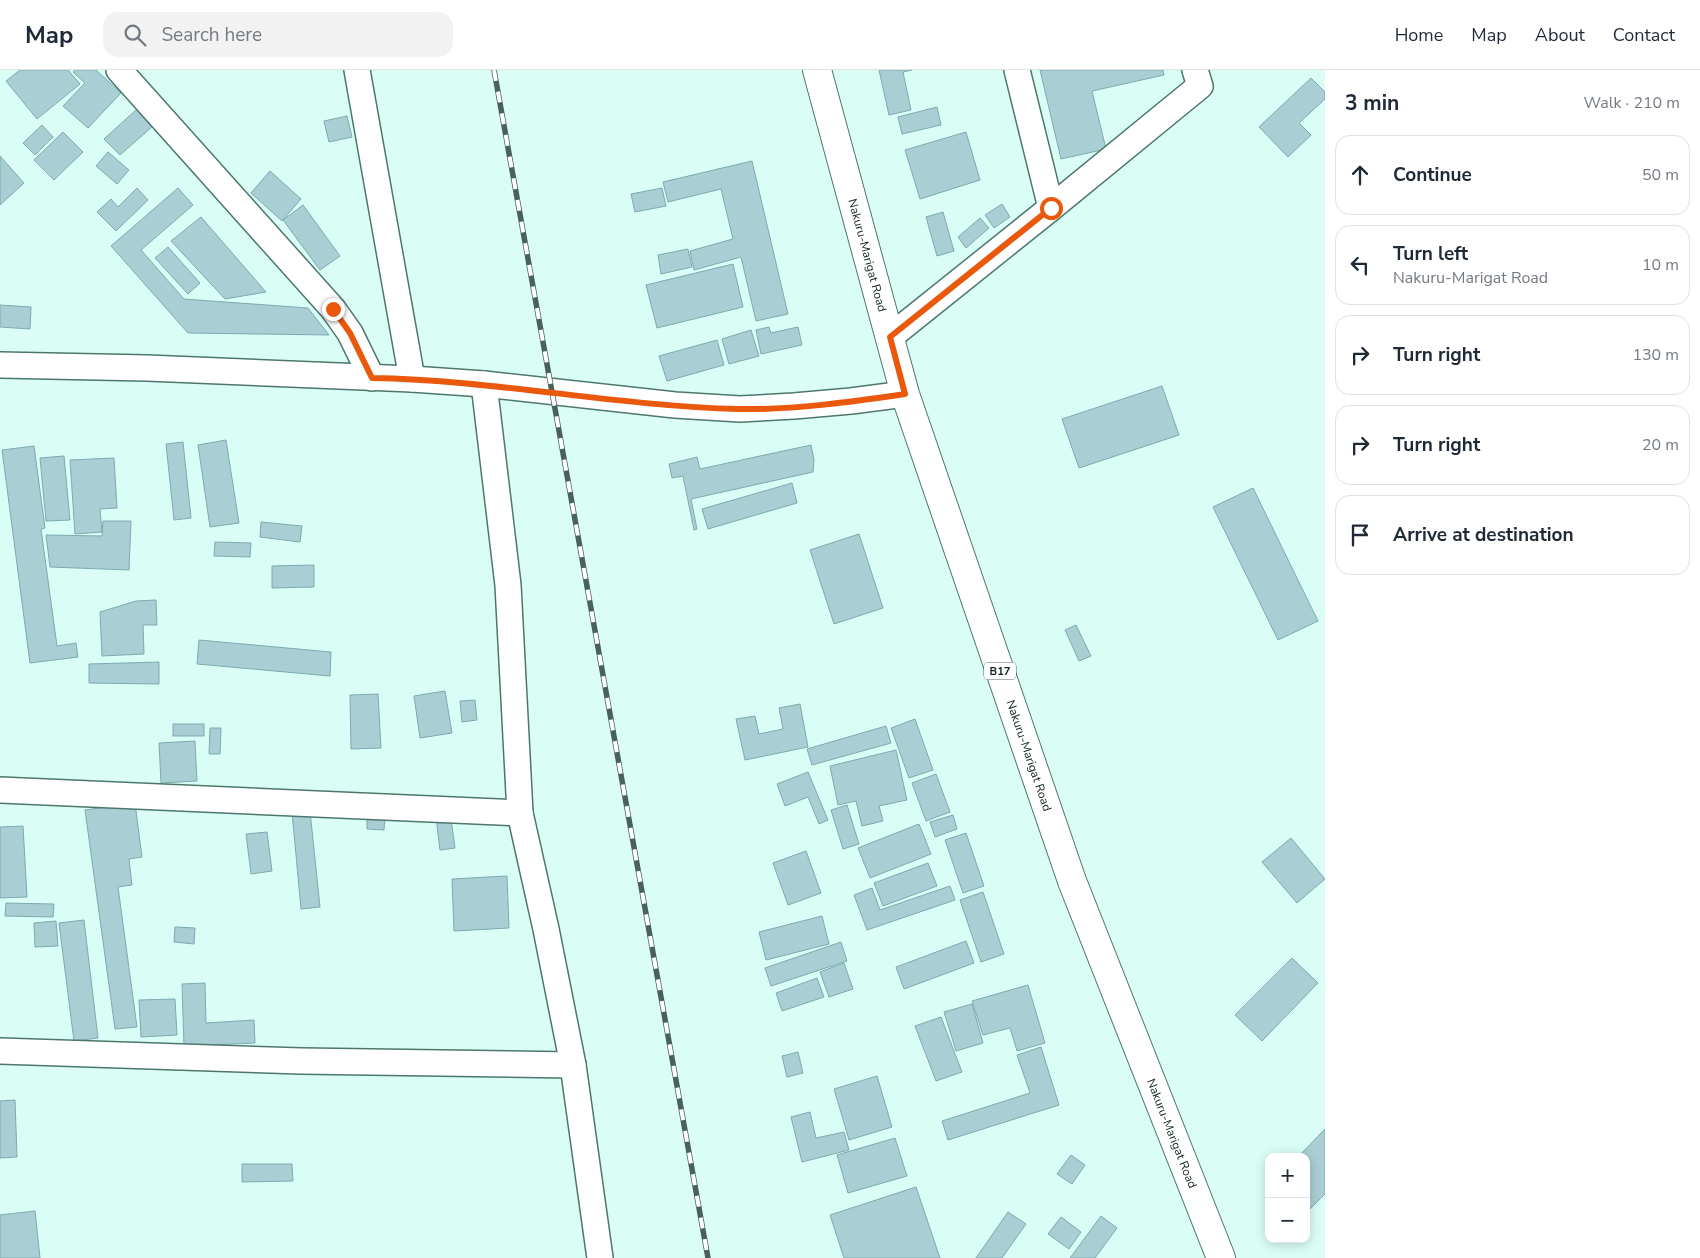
<!DOCTYPE html>
<html lang="en">
<head>
<meta charset="utf-8">
<style>
	body { margin:0; font-family:"Nunito Sans",sans-serif; background:#f2f2f3; color:#1f2937 }
	.controls { position:absolute; right:15px; bottom:15px; display:grid; overflow:hidden; border-radius:10px; box-shadow:0 2px 12px #0003 }
	.controls button { width:45px; height:45px; display:grid; place-items:center; padding:0; border:0; border-bottom:1px solid #e0e1e3; background:#fff; color:#1f2937; font:25px sans-serif }
	.stop { position:absolute; width:15px; height:15px; margin:-11px; border:4px solid #ea580c; border-radius:50%; background:#fff }
	.stop.end { background:#ea580c; border-color:#fff; box-shadow:0 1px 5px #0008 }
	.list { margin:0; padding:0; list-style:none }
	h2 { display:flex; justify-content:space-between; align-items:center; height:65px; margin:0; padding:0 20px; font-size:21px }
	h2 small { font-size:16px; font-weight:400; color:#747a83 }
	.list li { display:grid; grid-template-columns:32px 1fr auto; gap:15px; align-items:center; box-sizing:border-box; height:80px; margin:0 10px 10px; padding:0 10px; border:1px solid #e0e1e3; border-radius:15px }
	.list b { display:block; font-size:19px; white-space:nowrap }
	.list p { margin:0; font-size:16px; white-space:nowrap; color:#747a83 }
	.list em { font-size:16px; font-style:normal; color:#747a83 }
	.icon { flex:none; width:28px; height:28px; fill:none; stroke:currentColor; stroke-width:2; stroke-linecap:round; stroke-linejoin:round }
	.map { position:relative; flex:none; width:1325px; height:1188px; overflow:hidden }
	header { display:flex; align-items:center; gap:30px; box-sizing:border-box; height:70px; padding:0 25px; background:#fff; border-bottom:1px solid #e0e1e3 }
	header strong { font-size:24px }
	nav { display:flex; gap:28px; margin-inline-start:auto; font-size:18px }
	.search { width:350px; height:45px; background:#f2f2f3; display:flex; align-items:center; gap:12px; box-sizing:border-box; padding:0 18px; border-radius:15px; color:#747a83; font-size:19px }
	main { display:flex }
	aside { flex:1; background:#fff }
	.map>svg:first-child { display:block }
	.building { fill:#a9ced3; stroke:#7caaaf }
	.lines { fill:none; stroke-linecap:round; stroke-linejoin:round }
	.minor-casing { stroke:#4c776e; stroke-width:28 }
	.primary-casing { stroke:#4c776e; stroke-width:30 }
	.minor { stroke:#fff; stroke-width:25 }
	.primary { stroke:#fff; stroke-width:28 }
	.rail-casing { stroke:#49605b; stroke-width:5.5 }
	.rail { stroke:#fff; stroke-width:4; stroke-dasharray:11; stroke-linecap:butt }
	.route { stroke:#ea580c; stroke-width:6 }
	.labels { text-anchor:middle; stroke-width:5; stroke-linejoin:round; paint-order:stroke }
	.shield { fill:#fff; stroke:#596563; stroke-width:1 }
	.shield-label { font-size:11px; font-weight:bold; fill:#122320 }
	.street-label { font-size:12px; fill:#122320; stroke:#fff }
</style>
</head>
<body>
<header>
<strong>Map</strong>
<div class="search"><svg class="icon" aria-label="search" viewBox="0 0 24 24"><circle cx="10" cy="10" r="6"/><path d="M15 15l6 6"/></svg>Search here</div>
<nav><a>Home</a><a>Map</a><a>About</a><a>Contact</a></nav>
</header>
<main>
<div class="map">
<svg width="1325" height="1188" viewBox="0 0 1325 1188">
	<rect width="100%" height="100%" fill="#dafef6"/>
	<g class="building">
		<polygon points="20,0 68,0 80,14 37,49 6,11"/>
		<polygon points="75,0 96,0 121,23 88,58 63,36 85,13 73,2"/>
		<polygon points="879,0 912,0 903,2 911,40 889,45"/>
		<polygon points="1040,0 1163,0 1164,5 1092,21 1106,79 1061,89"/>
		<polygon points="1311,8 1325,22 1325,29 1299,53 1311,65 1288,87 1259,57"/>
		<polygon points="937,37 941,55 902,64 898,47"/>
		<polygon points="137,39 153,56 120,85 104,69"/>
		<polygon points="347,46 352,67 329,72 324,51"/>
		<polygon points="42,55 53,67 35,85 23,73"/>
		<polygon points="63,62 83,82 54,110 34,90"/>
		<polygon points="966,62 980,110 920,129 905,80"/>
		<polygon points="108,82 129,100 117,114 96,96"/>
		<polygon points="0,86 24,113 0,135"/>
		<polygon points="752,91 788,244 756,251 741,187 694,200 690,181 733,169 721,119 668,132 663,112"/>
		<polygon points="270,101 301,129 282,151 251,123"/>
		<polygon points="137,118 148,130 116,161 97,142 111,129 118,137"/>
		<polygon points="178,118 193,135 141,180 184,229 308,238 329,265 188,263 111,176"/>
		<polygon points="662,118 666,136 635,142 631,124"/>
		<polygon points="1002,134 1010,147 994,158 985,145"/>
		<polygon points="303,135 340,186 320,200 283,150"/>
		<polygon points="943,142 954,181 937,186 926,147"/>
		<polygon points="201,147 266,222 225,229 171,171"/>
		<polygon points="980,148 989,158 966,178 958,167"/>
		<polygon points="168,177 200,213 188,224 155,188"/>
		<polygon points="688,179 692,197 661,204 658,185"/>
		<polygon points="733,194 743,237 657,258 646,215"/>
		<polygon points="0,235 31,237 30,259 0,257"/>
		<polygon points="769,257 771,263 798,257 802,275 761,284 756,260"/>
		<polygon points="751,260 759,286 729,294 722,269"/>
		<polygon points="717,270 724,295 667,311 659,286"/>
		<polygon points="1162,316 1179,365 1079,398 1062,349"/>
		<polygon points="226,370 239,453 210,457 198,375"/>
		<polygon points="183,372 191,448 174,450 166,374"/>
		<polygon points="811,375 814,390 813,402 691,429 697,459 694,460 683,406 672,408 669,394 697,387 700,399"/>
		<polygon points="34,376 45,458 41,459 57,576 76,573 78,587 30,593 2,380"/>
		<polygon points="64,386 70,450 46,451 40,388"/>
		<polygon points="114,388 117,438 100,439 102,462 75,464 70,390"/>
		<polygon points="792,413 797,433 708,459 702,439"/>
		<polygon points="1253,418 1318,551 1278,570 1213,437"/>
		<polygon points="103,451 131,451 129,500 50,497 46,465 102,466"/>
		<polygon points="261,452 302,456 300,472 260,467"/>
		<polygon points="859,464 883,538 834,554 810,480"/>
		<polygon points="215,472 251,473 250,487 214,486"/>
		<polygon points="314,495 314,517 272,518 272,496"/>
		<polygon points="156,530 157,555 143,555 144,584 102,586 100,542 136,531"/>
		<polygon points="1076,555 1091,586 1079,591 1065,560"/>
		<polygon points="199,570 331,582 330,606 197,594"/>
		<polygon points="159,592 159,614 89,613 89,594"/>
		<polygon points="445,621 452,663 420,668 414,626"/>
		<polygon points="378,624 381,678 351,679 350,625"/>
		<polygon points="475,630 477,650 462,652 460,631"/>
		<polygon points="800,634 808,677 745,690 736,649 755,646 759,664 783,659 779,638"/>
		<polygon points="915,649 933,700 909,708 891,658"/>
		<rect x="173" y="654" width="31" height="12"/>
		<polygon points="886,656 891,673 812,695 807,679"/>
		<polygon points="210,658 221,658 220,684 209,684"/>
		<polygon points="195,671 197,711 161,713 159,673"/>
		<polygon points="896,680 907,730 879,736 883,751 862,756 856,731 838,735 830,696"/>
		<polygon points="808,702 828,750 819,754 808,727 785,736 777,714"/>
		<polygon points="936,704 950,742 926,751 912,713"/>
		<polygon points="135,733 142,787 129,789 132,815 118,817 137,957 115,959 85,740"/>
		<polygon points="847,735 859,774 843,779 831,740"/>
		<polygon points="310,741 320,837 301,839 292,742"/>
		<polygon points="367,745 385,746 384,760 367,759"/>
		<polygon points="953,745 957,759 935,767 930,752"/>
		<polygon points="436,747 451,749 455,778 440,780"/>
		<polygon points="919,754 931,784 870,808 858,778"/>
		<polygon points="23,756 27,827 0,828 0,757"/>
		<polygon points="267,762 272,801 251,804 246,764"/>
		<polygon points="966,763 984,816 963,823 945,770"/>
		<polygon points="1291,768 1325,809 1297,833 1262,792"/>
		<polygon points="806,781 821,823 788,835 773,793"/>
		<polygon points="928,793 937,816 883,836 874,813"/>
		<polygon points="507,806 509,858 454,861 452,809"/>
		<polygon points="950,816 955,830 867,860 854,825 872,818 880,840"/>
		<polygon points="983,822 1004,884 981,892 960,830"/>
		<polygon points="6,833 54,834 53,847 5,846"/>
		<polygon points="822,846 829,874 766,890 759,862"/>
		<polygon points="84,850 98,968 74,971 59,853"/>
		<polygon points="56,851 58,876 35,877 34,853"/>
		<polygon points="175,857 195,858 194,874 174,872"/>
		<polygon points="966,871 974,893 904,919 896,897"/>
		<polygon points="841,872 847,891 771,916 765,898"/>
		<polygon points="1292,888 1318,913 1262,971 1235,945"/>
		<polygon points="844,893 853,919 829,927 820,902"/>
		<polygon points="817,908 824,927 782,941 776,923"/>
		<polygon points="205,913 206,953 254,950 255,973 184,976 182,914"/>
		<polygon points="1028,915 1045,973 1017,981 1010,958 983,965 972,931"/>
		<polygon points="175,929 177,965 141,967 139,930"/>
		<polygon points="972,934 983,973 956,981 944,942"/>
		<polygon points="941,947 962,1002 936,1011 915,956"/>
		<polygon points="1041,977 1059,1035 948,1070 942,1051 1030,1023 1017,985"/>
		<polygon points="798,982 803,1003 787,1007 782,986"/>
		<polygon points="877,1006 892,1057 849,1070 834,1019"/>
		<polygon points="15,1030 17,1087 0,1088 0,1031"/>
		<polygon points="810,1042 816,1068 844,1062 849,1080 802,1092 791,1047"/>
		<polygon points="1325,1059 1325,1124 1306,1143 1306,1087 1298,1087"/>
		<polygon points="895,1068 907,1106 848,1123 837,1085"/>
		<polygon points="1071,1085 1085,1095 1072,1114 1057,1104"/>
		<polygon points="242,1094 292,1094 293,1111 242,1112"/>
		<polygon points="916,1117 940,1188 844,1188 830,1145"/>
		<polygon points="35,1141 40,1188 0,1188 0,1145"/>
		<polygon points="1008,1142 1026,1154 1002,1188 976,1188"/>
		<polygon points="1101,1146 1117,1158 1095,1188 1070,1188"/>
		<polygon points="1061,1147 1081,1162 1069,1179 1048,1164"/>
	</g>
	<g class="lines">
		<g class="minor-casing">
			<g id="minor">
				<polyline points="119,0 333,239 350,263 372,308"/>
				<polyline points="357,0 412,309"/>
				<polyline points="1017,0 1051,138"/>
				<polyline points="890,267 1051,138 1200,16 1195,0"/>
				<polyline points="0,295 147,298 412,309 484,314 675,335 740,339 794,336 851,331 905,324"/>
				<polyline points="484,314 508,515 520,743 546,859 573,995 600,1188"/>
				<polyline points="0,720 520,743"/>
				<polyline points="0,981 301,991 573,995"/>
			</g>
		</g>
		<g class="primary-casing">
			<g id="primary">
				<path id="s1" d="M 817,0 L 905,324 L 1072,811 L 1221,1188"/>
			</g>
		</g>
		<use href="#minor" class="minor"/>
		<use href="#primary" class="primary"/>
		<g class="rail-casing">
			<polyline id="rail" points="494,0 708,1188"/>
		</g>
		<use href="#rail" class="rail"/>
	</g>
	<g class="lines">
		<path class="route" d="M 333,239 L 350,263 L 372,308 C 495,310 616,336 738,339 C 794,340 850,332 905,324 L 890,267 L 1051,138"/>
	</g>
	<g class="labels">
		<rect class="shield" x="984" y="592.5" width="32" height="17" rx="4"/>
		<g class="shield-label">
			<text x="1000" y="605">B17</text>
		</g>
		<g class="street-label">
			<text dy="4" stroke="none"><textPath href="#s1" startOffset="192">Nakuru-Marigat Road</textPath></text>
			<text dy="4" stroke="none"><textPath href="#s1" startOffset="718">Nakuru-Marigat Road</textPath></text>
			<text dy="4" stroke="none"><textPath href="#s1" startOffset="1122">Nakuru-Marigat Road</textPath></text>
		</g>
	</g>
</svg>
<div class="controls">
<button>+</button>
<button>−</button>
</div>
<div class="stop" style="left:1051px;top:138px"></div>
<div class="stop end" style="left:333px;top:239px"></div>
</div>
<aside>
<h2>3 min<small>Walk · 210 m</small></h2>
<ul class="list">
<li><svg class="icon" aria-label="ahead" viewBox="0 0 24 24"><path d="M12 20V5M6 11l6-6 6 6"/></svg><div><b>Continue</b></div><em>50 m</em></li>
<li><svg class="icon" aria-label="left" viewBox="0 0 24 24"><path d="M17 20v-9H6M10 6l-5 5 5 5"/></svg><div><b>Turn left</b><p>Nakuru-Marigat Road</p></div><em>10 m</em></li>
<li><svg class="icon" aria-label="right" viewBox="0 0 24 24"><path d="M7 20v-9h11M14 6l5 5-5 5"/></svg><div><b>Turn right</b></div><em>130 m</em></li>
<li><svg class="icon" aria-label="right" viewBox="0 0 24 24"><path d="M7 20v-9h11M14 6l5 5-5 5"/></svg><div><b>Turn right</b></div><em>20 m</em></li>
<li><svg class="icon" aria-label="arrive" viewBox="0 0 24 24"><path d="M6 21V4h12l-3 4 3 4H6"/></svg><div><b>Arrive at destination</b></div></li>
</ul>
</aside>
</main>
</body>
</html>
